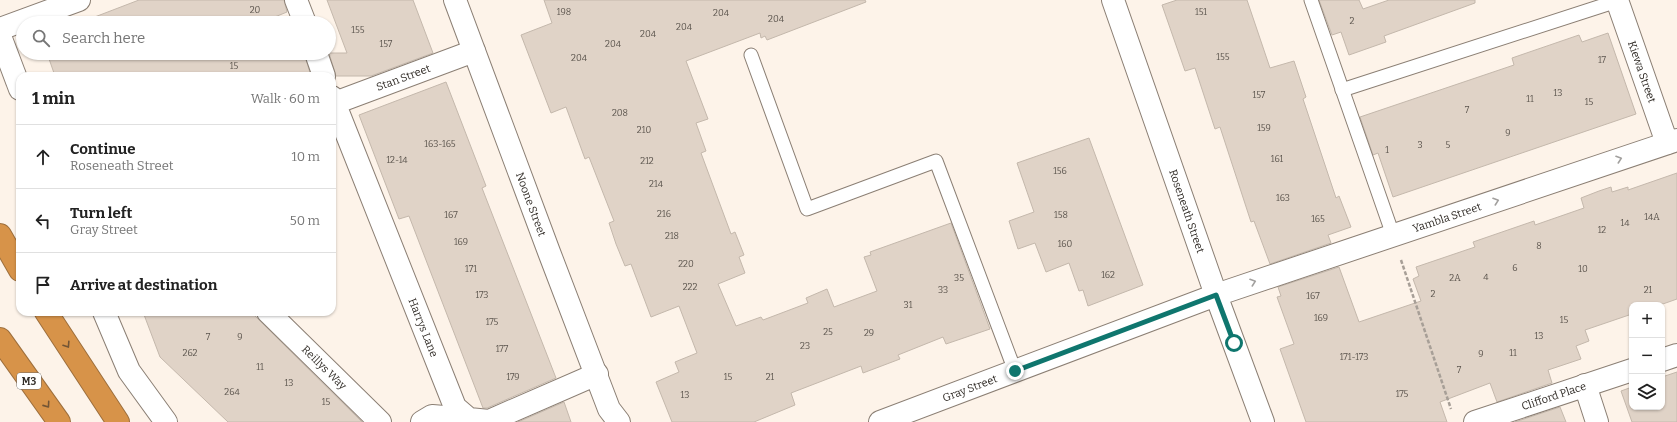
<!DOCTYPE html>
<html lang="en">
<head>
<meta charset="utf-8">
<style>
	body { margin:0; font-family:Bitter,serif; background:#f2f2f2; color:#222 }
	.controls { position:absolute; right:12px; bottom:12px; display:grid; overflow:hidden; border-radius:8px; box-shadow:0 1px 3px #0004 }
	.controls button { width:36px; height:36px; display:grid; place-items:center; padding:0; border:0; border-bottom:1px solid #e0e0e0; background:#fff; color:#222; font:20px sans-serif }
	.stop { position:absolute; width:12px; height:12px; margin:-9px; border:3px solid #0f766e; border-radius:50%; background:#fff }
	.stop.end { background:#0f766e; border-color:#fff; box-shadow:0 1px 4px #0008 }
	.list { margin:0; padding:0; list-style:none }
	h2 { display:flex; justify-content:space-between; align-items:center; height:52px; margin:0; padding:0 16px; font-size:17px }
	h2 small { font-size:13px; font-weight:400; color:#767676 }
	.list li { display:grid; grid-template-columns:26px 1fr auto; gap:12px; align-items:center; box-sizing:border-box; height:64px; padding:0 16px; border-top:1px solid #e0e0e0 }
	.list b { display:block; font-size:15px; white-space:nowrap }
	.list p { margin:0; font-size:13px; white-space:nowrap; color:#767676 }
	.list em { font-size:13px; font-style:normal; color:#767676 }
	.icon { flex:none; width:22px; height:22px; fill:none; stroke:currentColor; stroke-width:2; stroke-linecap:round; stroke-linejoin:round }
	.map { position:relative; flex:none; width:1677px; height:422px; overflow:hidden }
	.search { position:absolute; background:#fff; box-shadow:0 1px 3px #0004; left:16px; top:16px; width:320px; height:44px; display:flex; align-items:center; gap:10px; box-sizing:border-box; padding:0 14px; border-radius:22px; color:#767676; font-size:15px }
	.panel { position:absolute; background:#fff; box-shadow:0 1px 3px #0004; left:16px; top:72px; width:320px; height:244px; border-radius:12px }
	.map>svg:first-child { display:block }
	.building { fill:#e0d3c7; stroke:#c4b8ac }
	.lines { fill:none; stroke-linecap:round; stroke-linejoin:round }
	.lane-casing { stroke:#8b7f74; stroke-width:15 }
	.street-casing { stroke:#8b7f74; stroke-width:24 }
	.secondary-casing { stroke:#8b7f74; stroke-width:24 }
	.highway-casing { stroke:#9d6f3d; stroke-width:24 }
	.path { stroke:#a79f97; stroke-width:2.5; stroke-dasharray:4 2; stroke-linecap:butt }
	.lane { stroke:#fff; stroke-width:13 }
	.street { stroke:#fff; stroke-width:22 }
	.secondary { stroke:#fff; stroke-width:22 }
	.highway { stroke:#d79349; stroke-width:22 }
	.oneway { stroke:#a2a09e }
	.oneway2 { stroke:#735535 }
	.route { stroke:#0f766e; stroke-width:5 }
	.labels { text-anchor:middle; stroke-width:3.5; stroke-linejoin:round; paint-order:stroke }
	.number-label { font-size:9px; fill:#5d564f }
	.shield { fill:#fff; stroke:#6f6b68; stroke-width:1 }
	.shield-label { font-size:10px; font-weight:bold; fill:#312c27 }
	.street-label { font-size:11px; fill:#312c27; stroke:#fff }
</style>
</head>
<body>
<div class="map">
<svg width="1677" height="422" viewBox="0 0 1677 422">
	<rect width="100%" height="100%" fill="#fdf3e9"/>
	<g class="building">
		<polygon points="139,0 284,0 287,12 260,23 79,23"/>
		<polygon points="327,0 413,0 433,53 371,76 336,76 329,53 347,53"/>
		<polygon points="544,0 865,0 866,2 767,40 765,36 761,38 760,33 686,61 708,119 696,123 706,151 701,153 731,234 735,232 744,255 739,257 745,273 718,284 736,326 761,317 763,320 808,303 806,298 827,289 834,307 877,291 864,257 871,255 870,252 951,223 990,329 946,344 943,337 898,355 900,359 863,373 861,366 791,393 795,405 754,422 672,422 656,382 679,372 675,362 697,353 679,306 651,317 631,264 625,266 616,244 609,223 614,221 589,157 585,159 566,107 551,113 521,35 552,23"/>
		<polygon points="1177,0 1247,0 1270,68 1294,61 1306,97 1303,99 1336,198 1339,196 1351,227 1328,235 1331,243 1270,264 1254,221 1251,222 1220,127 1215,129 1195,68 1185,71 1162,5"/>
		<polygon points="1319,0 1359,0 1363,9 1389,0 1475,0 1475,3 1384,36 1386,42 1349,55 1341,32 1332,35"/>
		<polygon points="1608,33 1636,114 1393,197 1378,153 1373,155 1360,117 1514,65 1512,58 1579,35 1582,42"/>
		<polygon points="47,53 304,53 311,76 55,76"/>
		<polygon points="446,82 486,186 482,188 556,378 487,408 483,408 409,216 399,219 359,115"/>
		<polygon points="1089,138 1143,285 1088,306 1083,290 1079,291 1069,263 1046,272 1035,243 1018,249 1009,221 1034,212 1017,163"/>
		<polygon points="1677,173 1677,299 1660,305 1632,305 1632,314 1585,330 1589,341 1576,346 1581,359 1548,370 1552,383 1497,402 1490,383 1440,402 1447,422 1306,422 1280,349 1294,344 1277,297 1281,296 1278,287 1339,267 1359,322 1421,301 1413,279 1419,276 1416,267 1475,247 1473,242 1534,221 1535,225 1584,208 1581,198 1599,191 1611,187 1612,192 1628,187 1628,190"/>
		<polygon points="143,312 251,312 362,422 228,422 160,357"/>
		<polygon points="1677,372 1677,422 1632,422 1621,391 1632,387 1632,407 1662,407 1662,377"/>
		<polygon points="564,402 571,422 518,422"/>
		<polygon points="1560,407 1566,422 1515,422"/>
	</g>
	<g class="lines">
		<g class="lane-casing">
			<g id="lane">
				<polyline points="1311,0 1393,235"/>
				<polyline points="751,55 807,209 936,161 1015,371"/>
				<polyline points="1342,90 1620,0"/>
			</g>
		</g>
		<g class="street-casing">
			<g id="street">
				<polyline points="296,0 305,23"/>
				<path id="s1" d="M 455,0 L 549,252 L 609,409 L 619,422"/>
				<path id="s2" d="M 1617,0 L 1667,143"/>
				<polyline points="0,29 79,0"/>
				<polyline points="0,36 20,89"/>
				<polyline points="316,53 324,76"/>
				<path id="s3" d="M 332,97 L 455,407 L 469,419 L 489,421 L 597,374"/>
				<path id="s4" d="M 332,104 L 474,51"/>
				<polyline points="104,312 129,371 166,422"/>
				<path id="s5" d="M 268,312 L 380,422"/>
				<polyline points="1662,360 1677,355"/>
				<polyline points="1585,385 1597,422"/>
				<polyline points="422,422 432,416 469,419"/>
				<path id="s6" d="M 1263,422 L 1216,295 L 1677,140"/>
				<path id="s7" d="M 1475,422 L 1632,370"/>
			</g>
		</g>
		<g class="secondary-casing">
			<g id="secondary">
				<path id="s8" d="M 880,422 L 1216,295 L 1113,0"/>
			</g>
		</g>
		<g class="highway-casing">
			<g id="highway">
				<polyline points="0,235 20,270"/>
				<polyline points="46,312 118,422"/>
				<polyline points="0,339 59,422"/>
			</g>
		</g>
		<polyline class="path" points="1401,260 1451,409"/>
		<use href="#lane" class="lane"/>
		<use href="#street" class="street"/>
		<use href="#secondary" class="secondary"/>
		<use href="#highway" class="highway"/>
	</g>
	<defs><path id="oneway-chevron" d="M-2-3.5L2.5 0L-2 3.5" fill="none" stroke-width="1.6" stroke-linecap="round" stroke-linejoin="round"/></defs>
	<g class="oneway">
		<use href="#oneway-chevron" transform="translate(1619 159) rotate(-19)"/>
		<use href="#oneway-chevron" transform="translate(1496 201) rotate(-19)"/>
		<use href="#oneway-chevron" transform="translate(1253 282) rotate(-19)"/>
	</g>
	<g class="oneway2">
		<use href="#oneway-chevron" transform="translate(67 345) rotate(57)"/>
		<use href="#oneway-chevron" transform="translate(47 405) rotate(55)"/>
	</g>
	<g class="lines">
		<polyline class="route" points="1015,371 1216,295 1234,343"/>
	</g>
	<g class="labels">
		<g class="number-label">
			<text x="255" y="13">20</text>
			<text x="564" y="15">198</text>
			<text x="1201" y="15">151</text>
			<text x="721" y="16">204</text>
			<text x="776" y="22">204</text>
			<text x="1352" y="24">2</text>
			<text x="684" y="30">204</text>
			<text x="358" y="33">155</text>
			<text x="648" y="37">204</text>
			<text x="386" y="47">157</text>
			<text x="613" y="47">204</text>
			<text x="1223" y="60">155</text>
			<text x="579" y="61">204</text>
			<text x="1602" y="63">17</text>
			<text x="234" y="69">15</text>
			<text x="1558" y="96">13</text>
			<text x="1259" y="98">157</text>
			<text x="1530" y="102">11</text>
			<text x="1589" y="105">15</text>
			<text x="1467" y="113">7</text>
			<text x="620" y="116">208</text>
			<text x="1264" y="131">159</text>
			<text x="644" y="133">210</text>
			<text x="1508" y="136">9</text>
			<text x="440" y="147">163-165</text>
			<text x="1420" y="148">3</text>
			<text x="1448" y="148">5</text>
			<text x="1387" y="153">1</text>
			<text x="1277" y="162">161</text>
			<text x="397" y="163">12-14</text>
			<text x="647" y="164">212</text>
			<text x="1060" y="174">156</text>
			<text x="656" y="187">214</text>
			<text x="1283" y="201">163</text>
			<text x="664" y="217">216</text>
			<text x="451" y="218">167</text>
			<text x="1061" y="218">158</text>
			<text x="1652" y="220">14A</text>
			<text x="1318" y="222">165</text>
			<text x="1625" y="226">14</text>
			<text x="1602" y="233">12</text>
			<text x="672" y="239">218</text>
			<text x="461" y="245">169</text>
			<text x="1065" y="247">160</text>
			<text x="1539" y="249">8</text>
			<text x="686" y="267">220</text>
			<text x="1515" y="271">6</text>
			<text x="471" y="272">171</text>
			<text x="1583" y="272">10</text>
			<text x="1108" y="278">162</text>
			<text x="1486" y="280">4</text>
			<text x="959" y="281">35</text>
			<text x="1455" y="281">2A</text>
			<text x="690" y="290">222</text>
			<text x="943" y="293">33</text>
			<text x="1648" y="293">21</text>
			<text x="1433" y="297">2</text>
			<text x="482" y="298">173</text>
			<text x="1313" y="299">167</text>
			<text x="908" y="308">31</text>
			<text x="1321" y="321">169</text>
			<text x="1564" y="323">15</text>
			<text x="492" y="325">175</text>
			<text x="828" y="335">25</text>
			<text x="869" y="336">29</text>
			<text x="1539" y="339">13</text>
			<text x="208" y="340">7</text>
			<text x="240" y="340">9</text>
			<text x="805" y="349">23</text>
			<text x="502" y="352">177</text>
			<text x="190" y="356">262</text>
			<text x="1513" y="356">11</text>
			<text x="1481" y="357">9</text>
			<text x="1354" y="360">171-173</text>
			<text x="260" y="370">11</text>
			<text x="1459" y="373">7</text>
			<text x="513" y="380">179</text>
			<text x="728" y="380">15</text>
			<text x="770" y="380">21</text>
			<text x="289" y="386">13</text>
			<text x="232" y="395">264</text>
			<text x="1402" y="397">175</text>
			<text x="685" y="398">13</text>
			<text x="326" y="405">15</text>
		</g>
		<rect class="shield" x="17" y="373" width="24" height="16" rx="3"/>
		<g class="shield-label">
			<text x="29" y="385">M3</text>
		</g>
		<g class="street-label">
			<text dy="4" stroke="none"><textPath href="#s2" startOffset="76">Kiewa Street</textPath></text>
			<text dy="4" stroke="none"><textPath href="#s4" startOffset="76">Stan Street</textPath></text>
			<text dy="4" stroke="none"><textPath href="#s1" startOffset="218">Noone Street</textPath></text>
			<text transform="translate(1187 211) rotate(71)" y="4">Roseneath Street</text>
			<text dy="4" stroke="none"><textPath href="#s6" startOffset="379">Yambla Street</textPath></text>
			<text dy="4" stroke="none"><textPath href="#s3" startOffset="248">Harrys Lane</textPath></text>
			<text dy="4" stroke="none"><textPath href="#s5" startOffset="79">Reillys Way</textPath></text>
			<text dy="4" stroke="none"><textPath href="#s8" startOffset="96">Gray Street</textPath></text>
			<text dy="4" stroke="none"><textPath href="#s7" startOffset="83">Clifford Place</textPath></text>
		</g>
	</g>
</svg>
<div class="controls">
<button>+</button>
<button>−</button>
<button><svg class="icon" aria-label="layers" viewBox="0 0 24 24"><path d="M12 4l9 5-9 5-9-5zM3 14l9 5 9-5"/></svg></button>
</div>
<div class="stop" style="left:1234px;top:343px"></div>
<div class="stop end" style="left:1015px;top:371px"></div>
<div class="search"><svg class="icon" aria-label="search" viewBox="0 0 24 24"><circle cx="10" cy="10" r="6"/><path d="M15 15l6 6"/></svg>Search here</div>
<section class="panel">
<h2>1 min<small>Walk · 60 m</small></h2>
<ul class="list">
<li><svg class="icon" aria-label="ahead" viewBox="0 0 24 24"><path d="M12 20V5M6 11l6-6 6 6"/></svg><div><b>Continue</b><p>Roseneath Street</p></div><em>10 m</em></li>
<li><svg class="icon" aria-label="left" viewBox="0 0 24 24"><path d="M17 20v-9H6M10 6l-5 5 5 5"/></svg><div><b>Turn left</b><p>Gray Street</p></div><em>50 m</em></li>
<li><svg class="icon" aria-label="arrive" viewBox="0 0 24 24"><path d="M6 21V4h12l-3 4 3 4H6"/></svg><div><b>Arrive at destination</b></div></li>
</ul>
</section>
</div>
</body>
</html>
